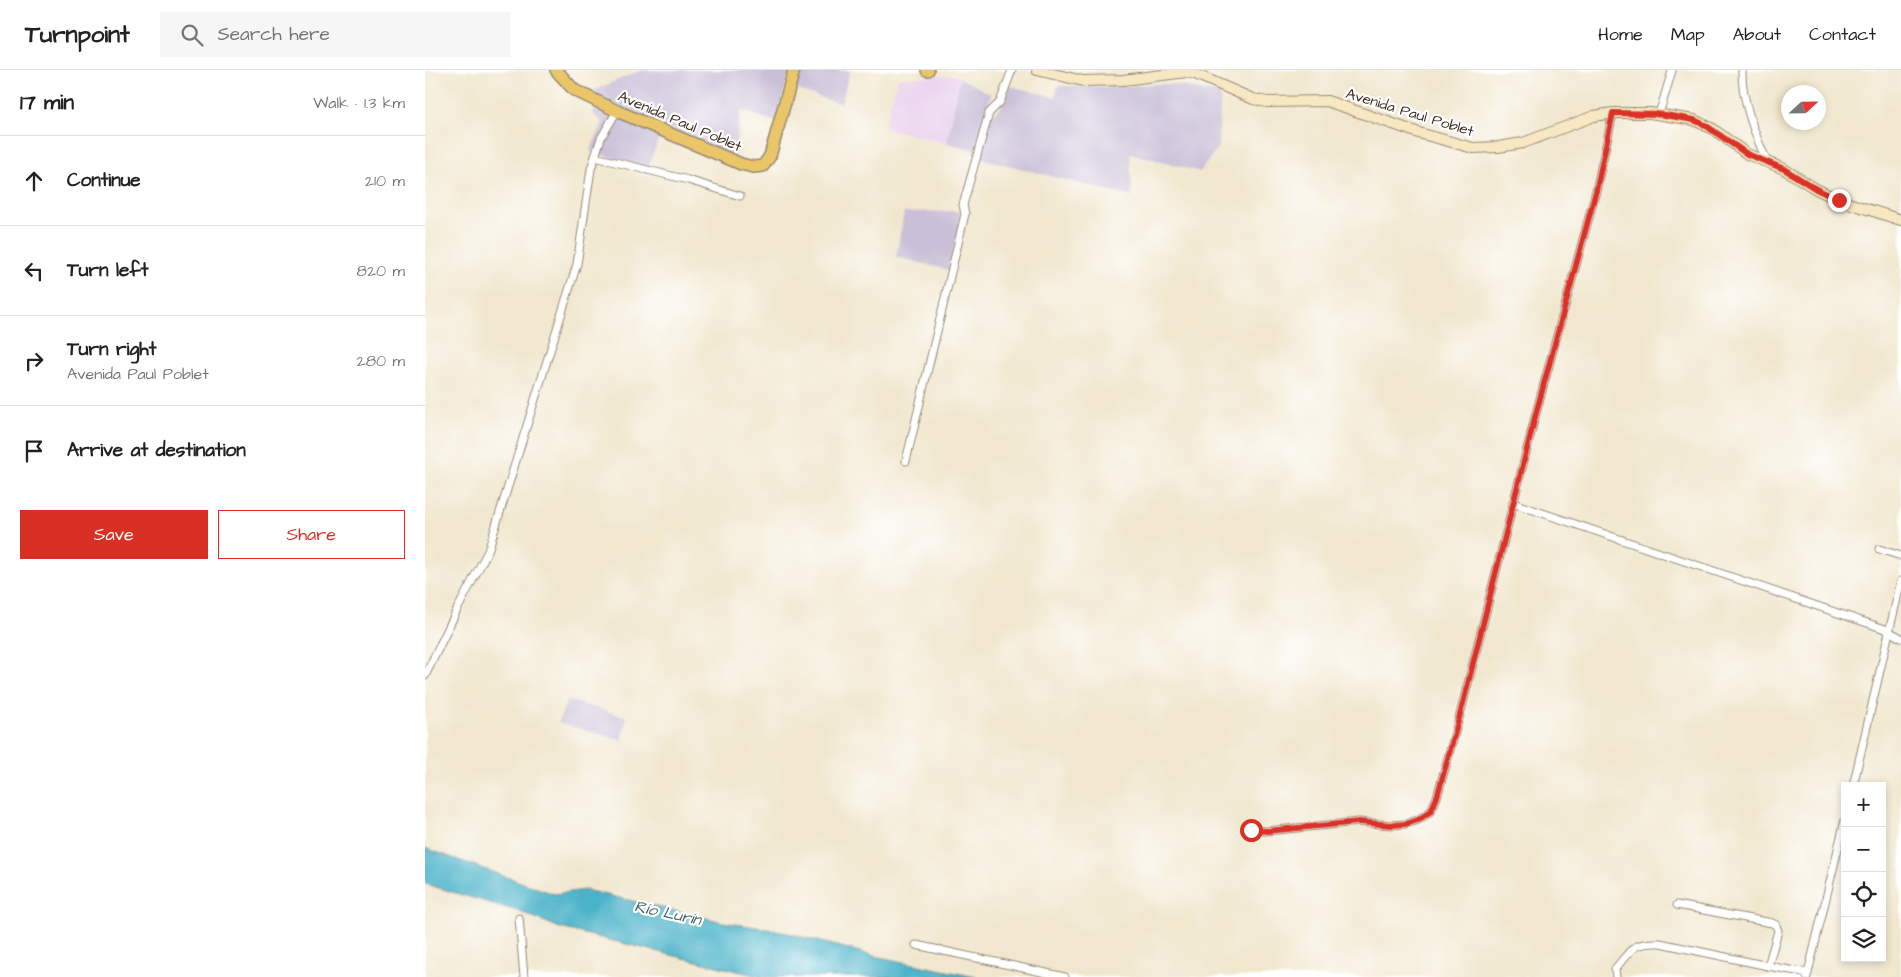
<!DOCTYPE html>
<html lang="en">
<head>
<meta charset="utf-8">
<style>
	body { margin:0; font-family:"Architects Daughter",sans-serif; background:#f6f6f6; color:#222 }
	.controls { position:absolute; right:15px; bottom:15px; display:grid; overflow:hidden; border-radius:0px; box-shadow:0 2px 8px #0003 }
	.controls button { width:45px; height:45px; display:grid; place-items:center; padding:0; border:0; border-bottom:1px solid #e0e0e0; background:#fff; color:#222; font:25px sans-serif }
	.compass { position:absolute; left:1356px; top:15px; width:45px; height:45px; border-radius:50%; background:#fff; box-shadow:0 2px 8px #0003; rotate:68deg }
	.stop { position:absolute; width:15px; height:15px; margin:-11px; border:4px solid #d93025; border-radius:50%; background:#fff }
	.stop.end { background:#d93025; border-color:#fff; box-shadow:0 1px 5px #0008 }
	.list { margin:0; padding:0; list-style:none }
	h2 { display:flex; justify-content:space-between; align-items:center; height:65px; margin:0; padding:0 20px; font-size:21px }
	h2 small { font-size:16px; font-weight:400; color:#767676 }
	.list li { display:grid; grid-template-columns:32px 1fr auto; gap:15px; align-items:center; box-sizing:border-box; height:90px; padding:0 20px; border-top:1px solid #e0e0e0 }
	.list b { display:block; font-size:19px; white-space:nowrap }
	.list p { margin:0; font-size:16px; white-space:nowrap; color:#767676 }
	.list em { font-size:16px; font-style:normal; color:#767676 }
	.actions { display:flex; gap:10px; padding:15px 20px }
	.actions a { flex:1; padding:11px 0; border:1px solid #d93025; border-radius:0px; text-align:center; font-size:18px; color:#d93025 }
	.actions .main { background:#d93025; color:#fff }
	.icon { flex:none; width:28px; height:28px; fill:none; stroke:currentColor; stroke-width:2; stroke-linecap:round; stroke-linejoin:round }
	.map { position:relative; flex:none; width:1476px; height:907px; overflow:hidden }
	header { display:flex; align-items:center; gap:30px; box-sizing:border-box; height:70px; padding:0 25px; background:#fff; border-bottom:1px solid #e0e0e0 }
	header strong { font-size:24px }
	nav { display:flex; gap:28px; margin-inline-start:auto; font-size:18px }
	.search { width:350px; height:45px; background:#f6f6f6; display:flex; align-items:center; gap:12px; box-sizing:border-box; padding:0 18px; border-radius:0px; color:#767676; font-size:19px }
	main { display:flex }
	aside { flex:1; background:#fff }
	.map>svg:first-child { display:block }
	.built { fill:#e9d1ed }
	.industrial { fill:#c9bfd7 }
	.water { fill:#4bb3c9; stroke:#436e74 }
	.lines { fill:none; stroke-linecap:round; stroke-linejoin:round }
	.street-casing { stroke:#968876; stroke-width:9 }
	.secondary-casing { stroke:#968876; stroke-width:12 }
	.primary-casing { stroke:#968876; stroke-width:14 }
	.street { stroke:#fff; stroke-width:7 }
	.secondary { stroke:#f7e8c3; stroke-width:10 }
	.primary { stroke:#ebc669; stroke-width:11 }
	.route { stroke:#d93025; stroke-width:6 }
	.labels { text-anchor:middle; stroke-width:4.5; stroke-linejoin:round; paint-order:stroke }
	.street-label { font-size:15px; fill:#3b2a1e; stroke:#fff }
	.water-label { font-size:16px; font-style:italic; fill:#416162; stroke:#fff }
</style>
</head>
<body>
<header>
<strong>Turnpoint</strong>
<div class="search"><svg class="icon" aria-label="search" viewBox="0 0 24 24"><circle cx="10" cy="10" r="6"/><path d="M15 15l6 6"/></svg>Search here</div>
<nav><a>Home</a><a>Map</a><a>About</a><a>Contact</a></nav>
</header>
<main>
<aside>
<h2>17 min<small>Walk · 1.3 km</small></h2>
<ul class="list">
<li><svg class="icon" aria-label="ahead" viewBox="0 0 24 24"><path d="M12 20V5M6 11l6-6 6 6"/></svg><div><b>Continue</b></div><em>210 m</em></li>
<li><svg class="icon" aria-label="left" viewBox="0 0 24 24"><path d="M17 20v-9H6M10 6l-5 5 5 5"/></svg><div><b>Turn left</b></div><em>820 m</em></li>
<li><svg class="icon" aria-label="right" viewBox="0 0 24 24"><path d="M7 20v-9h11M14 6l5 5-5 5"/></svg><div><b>Turn right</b><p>Avenida Paul Poblet</p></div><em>280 m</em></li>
<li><svg class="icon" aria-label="arrive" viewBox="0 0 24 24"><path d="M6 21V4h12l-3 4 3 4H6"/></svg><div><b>Arrive at destination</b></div></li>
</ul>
<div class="actions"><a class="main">Save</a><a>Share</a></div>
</aside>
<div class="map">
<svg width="1476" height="907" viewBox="0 0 1476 907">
	<rect width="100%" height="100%" fill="#fff"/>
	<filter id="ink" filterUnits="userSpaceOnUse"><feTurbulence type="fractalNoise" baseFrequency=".02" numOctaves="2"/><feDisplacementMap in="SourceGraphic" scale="10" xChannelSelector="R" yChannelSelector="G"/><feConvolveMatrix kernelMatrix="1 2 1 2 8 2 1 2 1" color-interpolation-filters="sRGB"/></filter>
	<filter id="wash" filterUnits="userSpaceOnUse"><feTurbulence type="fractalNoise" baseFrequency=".0096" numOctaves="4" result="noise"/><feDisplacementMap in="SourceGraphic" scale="20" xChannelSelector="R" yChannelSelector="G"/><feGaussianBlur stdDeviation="1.12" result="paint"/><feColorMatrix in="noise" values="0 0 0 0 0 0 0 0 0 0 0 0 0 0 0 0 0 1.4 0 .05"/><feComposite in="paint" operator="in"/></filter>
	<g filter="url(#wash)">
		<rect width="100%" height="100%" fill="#f1e7ce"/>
		<polygon class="built" points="529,5 535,8 522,73 459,58 473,8"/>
		<g class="industrial">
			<polygon points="217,0 365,0 351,52 316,40 309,87 168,25 167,21"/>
			<polygon points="375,0 425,0 416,34 370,19"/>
			<polygon points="535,8 566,24 550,80 522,73"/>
			<polygon points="727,14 748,14 796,24 793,77 775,102 705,83 707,127 555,88 566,46 577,36 585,16 630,27 633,16 690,17"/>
			<polygon points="171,36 235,64 223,99 165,81 178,53 168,44"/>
			<polygon points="535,141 534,159 523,200 471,187 479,142"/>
			<polygon points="142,630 202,647 197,670 133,653"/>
		</g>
		<polygon class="water" points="0,778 129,824 160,820 303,853 351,860 450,886 551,907 337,907 135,858 96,842 0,814"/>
	</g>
	<g filter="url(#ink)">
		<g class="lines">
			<g class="street-casing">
				<g id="street">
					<path d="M 1317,0 C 1316,28 1330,66 1342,91"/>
					<polyline points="1234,44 1247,1"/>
					<polyline points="170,87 263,110 315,126"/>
					<polyline points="481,391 540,144 538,135 564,43 575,32 587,0"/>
					<polyline points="1088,433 1460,559 1476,568"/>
					<polyline points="1454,479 1476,486"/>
					<polyline points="0,606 32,540 63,481 152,194 166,99 176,68 192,41"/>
					<polyline points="1428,716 1476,511"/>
					<polyline points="826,760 841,761 934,752 966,755 981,754 993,750 1006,741 1012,727 1036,641 1110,347 1171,121 1188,43"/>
					<polyline points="1252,835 1347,853 1351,855 1353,861 1343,896"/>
					<polyline points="94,848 99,907"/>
					<polyline points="491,875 640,907"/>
					<path d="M 1191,907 L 1190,899 C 1207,879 1207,872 1235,873 L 1343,896 L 1383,903"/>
					<polyline points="1382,907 1420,750"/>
				</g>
			</g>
			<g class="secondary-casing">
				<polyline id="secondary" points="612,0 658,11 698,10 761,2 770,4 828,29 842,32 902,31 994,63 1048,78 1073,77 1098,73 1169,46 1188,43 1225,43 1269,50 1288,59 1322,84 1359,99 1391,119 1414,130 1476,150"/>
			</g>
			<g class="primary-casing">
				<g id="primary">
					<polyline points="131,0 149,20 192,41 316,94 328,97 338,96 345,86 369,0"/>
					<polyline points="502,0 503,0"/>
				</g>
			</g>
			<use href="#street" class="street"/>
			<use href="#secondary" class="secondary"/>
			<use href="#primary" class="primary"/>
		</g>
	</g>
	<g class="lines" filter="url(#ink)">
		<polyline class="route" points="826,760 842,761 934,752 966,755 981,754 993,750 1006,741 1012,727 1036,641 1110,347 1171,121 1188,43 1234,44 1269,50 1280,55 1322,84 1359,99 1391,119 1414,130"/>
	</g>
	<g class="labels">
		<g class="street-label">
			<text transform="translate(985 42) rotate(17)" y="5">Avenida Paul Poblet</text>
			<text transform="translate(255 51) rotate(23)" y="5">Avenida Paul Poblet</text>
		</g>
		<g class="water-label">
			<text transform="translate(243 842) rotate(12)" y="6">Río Lurín</text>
		</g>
	</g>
</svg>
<div class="controls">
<button>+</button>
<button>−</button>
<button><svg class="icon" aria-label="locate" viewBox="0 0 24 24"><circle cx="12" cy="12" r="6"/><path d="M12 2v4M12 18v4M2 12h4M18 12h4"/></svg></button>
<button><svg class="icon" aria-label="layers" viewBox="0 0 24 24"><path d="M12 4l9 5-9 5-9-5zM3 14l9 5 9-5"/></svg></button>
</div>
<svg class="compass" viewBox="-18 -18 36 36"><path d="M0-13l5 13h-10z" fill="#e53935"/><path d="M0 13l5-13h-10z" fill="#767676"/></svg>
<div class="stop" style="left:826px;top:760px"></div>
<div class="stop end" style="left:1414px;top:130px"></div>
</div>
</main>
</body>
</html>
